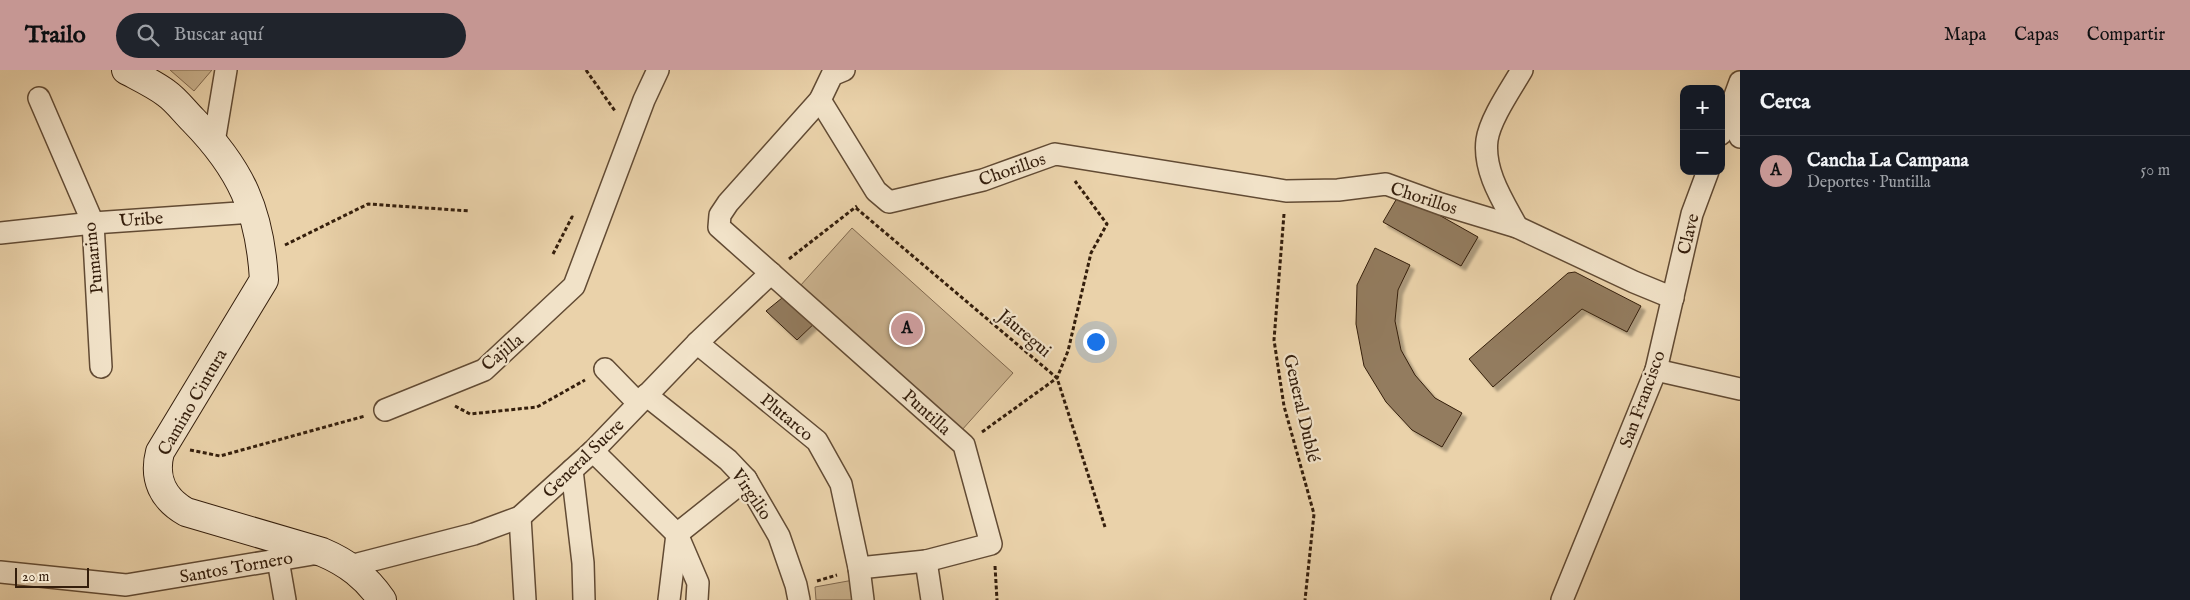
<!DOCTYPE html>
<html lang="es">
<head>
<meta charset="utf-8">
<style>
	body { margin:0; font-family:"IM FELL English",serif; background:#20242c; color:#f1f3f6 }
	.controls { position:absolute; right:15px; top:15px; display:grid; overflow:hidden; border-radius:10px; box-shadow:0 5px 20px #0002 }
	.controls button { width:45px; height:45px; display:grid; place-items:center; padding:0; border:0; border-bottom:1px solid #363941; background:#171b24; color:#f1f3f6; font:25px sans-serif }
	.scale { position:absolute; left:15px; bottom:12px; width:74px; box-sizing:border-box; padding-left:5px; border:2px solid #341e0c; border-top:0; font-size:14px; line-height:18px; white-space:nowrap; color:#341e0c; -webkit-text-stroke:4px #f1e2c8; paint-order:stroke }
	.you { position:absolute; left:1095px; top:271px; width:18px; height:18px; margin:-12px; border:4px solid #fff; border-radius:50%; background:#1a73e8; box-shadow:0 0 0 8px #1a73e833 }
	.badge { display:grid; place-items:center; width:32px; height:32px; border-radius:50%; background:#c59692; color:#111; font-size:16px; font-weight:700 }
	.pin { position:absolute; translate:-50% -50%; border:2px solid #fff; box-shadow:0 1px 5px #0006 }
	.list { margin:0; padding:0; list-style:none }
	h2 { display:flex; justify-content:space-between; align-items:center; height:65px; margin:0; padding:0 20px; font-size:21px }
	h2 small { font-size:16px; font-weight:400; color:#9ea1a6 }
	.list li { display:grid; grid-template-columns:32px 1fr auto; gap:15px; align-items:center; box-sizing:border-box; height:70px; padding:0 20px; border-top:1px solid #363941 }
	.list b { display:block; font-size:19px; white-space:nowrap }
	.list p { margin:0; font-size:16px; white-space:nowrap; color:#9ea1a6 }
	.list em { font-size:16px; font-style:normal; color:#9ea1a6 }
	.icon { flex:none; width:28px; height:28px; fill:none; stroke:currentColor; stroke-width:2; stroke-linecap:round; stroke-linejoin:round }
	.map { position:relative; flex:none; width:1740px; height:530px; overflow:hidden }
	header { display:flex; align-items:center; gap:30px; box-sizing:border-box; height:70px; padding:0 25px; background:#c59692; color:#111 }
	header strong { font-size:24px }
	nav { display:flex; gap:28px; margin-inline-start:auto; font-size:18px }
	.search { width:350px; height:45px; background:#20242c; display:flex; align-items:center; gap:12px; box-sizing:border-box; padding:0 18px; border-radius:28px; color:#9ea1a6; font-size:19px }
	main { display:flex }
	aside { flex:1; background:#171b24 }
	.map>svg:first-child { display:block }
	.green { fill:#cbb38f; stroke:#80684e }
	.building { fill:#937c5e; stroke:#341e0c; filter:url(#shadow) }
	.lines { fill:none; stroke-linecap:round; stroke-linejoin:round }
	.minor-casing { stroke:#624b34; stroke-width:24 }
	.secondary-casing { stroke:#341e0c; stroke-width:30 }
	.path { stroke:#341e0c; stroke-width:3; stroke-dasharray:4 2.5; stroke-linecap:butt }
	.minor { stroke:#f1e2c8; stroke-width:21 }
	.secondary { stroke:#f1e2c8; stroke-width:28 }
	.labels { text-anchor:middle; stroke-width:4.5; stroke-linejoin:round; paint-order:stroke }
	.street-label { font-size:18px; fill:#341e0c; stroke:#f1e2c8 }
</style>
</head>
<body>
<header>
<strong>Trailo</strong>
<div class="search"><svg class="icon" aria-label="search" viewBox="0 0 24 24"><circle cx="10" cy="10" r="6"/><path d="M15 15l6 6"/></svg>Buscar aquí</div>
<nav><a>Mapa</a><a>Capas</a><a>Compartir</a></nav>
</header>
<main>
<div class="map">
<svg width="1740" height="530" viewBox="0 0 1740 530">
	<defs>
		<filter id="shadow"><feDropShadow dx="4.5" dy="4.5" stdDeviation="1" flood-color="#0004"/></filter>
	</defs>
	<rect width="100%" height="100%" fill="#ead2aa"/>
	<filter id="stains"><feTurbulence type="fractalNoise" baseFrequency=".004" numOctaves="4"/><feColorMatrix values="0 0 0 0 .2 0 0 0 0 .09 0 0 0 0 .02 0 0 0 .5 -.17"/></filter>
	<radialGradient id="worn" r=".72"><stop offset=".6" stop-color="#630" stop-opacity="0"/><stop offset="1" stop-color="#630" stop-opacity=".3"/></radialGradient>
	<g class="green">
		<polygon points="170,0 212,0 194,21"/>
		<polygon points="852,158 1013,303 961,361 800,216"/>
		<polygon points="859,509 861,530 816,530 815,517"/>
	</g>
	<g class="building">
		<polygon points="1400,123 1478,167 1461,196 1383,152"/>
		<polygon points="1375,178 1410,195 1398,220 1395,251 1401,280 1415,305 1435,328 1462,343 1442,377 1412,360 1386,332 1364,296 1356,254 1357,215"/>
		<polygon points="1575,202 1641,236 1627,262 1582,239 1493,317 1469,289 1568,203"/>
		<polygon points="794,227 819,249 797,270 766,241 782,228"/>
	</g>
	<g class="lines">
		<g class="minor-casing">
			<g id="minor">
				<polyline points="844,0 832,5 820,30 728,133 720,145 719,157 964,375 991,474 926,491 859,498"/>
				<polyline points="39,28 93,153 101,297"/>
				<polyline points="820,30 876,121 889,132 983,110 1055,84 1286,121 1338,120 1386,114 1441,134 1517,157 1634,212 1673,228"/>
				<polyline points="1730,41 1740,67"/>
				<polyline points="1721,64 1740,12"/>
				<polyline points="214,72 226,0"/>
				<path d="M 1517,157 C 1503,131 1483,101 1487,70 C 1490,49 1511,19 1522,0"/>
				<polyline points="0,163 93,153 253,142"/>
				<polyline points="697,273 817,371 841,414 859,498 863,530"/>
				<polyline points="605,299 638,333"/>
				<polyline points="1656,300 1740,319"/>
				<polyline points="646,325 728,390 746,409 779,466 796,515 799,530"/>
				<polyline points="385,340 484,300 574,216 644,30 658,0"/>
				<polyline points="593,381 677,464 698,513 697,530"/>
				<polyline points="572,400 583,493 584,530"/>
				<polyline points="520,447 525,530"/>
				<polyline points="278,490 285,530"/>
				<polyline points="926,491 932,530"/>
				<polyline points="350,496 474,464 520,447 593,381 697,273 771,203"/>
				<polyline points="0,502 126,515 319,483"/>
				<polyline points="669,530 677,464 746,409"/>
				<polyline points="1562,530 1656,300 1692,144 1708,101"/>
			</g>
		</g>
		<g class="secondary-casing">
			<path id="secondary" d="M 126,0 C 139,7 154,14 166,23 C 176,30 184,41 193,50 C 241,99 260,141 264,210 L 160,382 C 153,409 163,429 186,442 L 322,482 C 348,493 366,507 382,530"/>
		</g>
		<g class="path">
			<polyline points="586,0 615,41"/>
			<polyline points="856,138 1057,308 1105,457"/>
			<polyline points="1284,144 1274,270 1284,336 1314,444 1305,530"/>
			<polyline points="285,175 368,134 470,141"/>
			<polyline points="553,184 572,147 575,148"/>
			<polyline points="789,189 857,136"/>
			<polyline points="455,336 470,344 537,337 585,310"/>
			<polyline points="982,362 1057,308 1068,281 1091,183 1107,154 1075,111"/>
			<polyline points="190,380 220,386 365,346"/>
			<polyline points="995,496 997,530"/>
			<polyline points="817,511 837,505"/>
		</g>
		<use href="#minor" class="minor"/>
		<use href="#secondary" class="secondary"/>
	</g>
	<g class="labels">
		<g class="street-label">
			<text transform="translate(1012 99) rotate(-19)" y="6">Chorillos</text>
			<text transform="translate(1424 128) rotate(18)" y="6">Chorillos</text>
			<text transform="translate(141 149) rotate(-4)" y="6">Uribe</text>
			<text transform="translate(1688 164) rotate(-76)" y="6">Clave</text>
			<text transform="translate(93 188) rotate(-96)" y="6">Pumarino</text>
			<text transform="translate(1025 263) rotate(40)" y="6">Jáuregui</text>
			<text transform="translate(502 282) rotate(-39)" y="6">Cajilla</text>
			<text transform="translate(1642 329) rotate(-70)" y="6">San Francisco</text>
			<text transform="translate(192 332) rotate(-60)" y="6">Camino Cintura</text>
			<text transform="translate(1302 338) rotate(77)" y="6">General Dublé</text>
			<text transform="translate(927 342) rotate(42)" y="6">Puntilla</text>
			<text transform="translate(787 347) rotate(40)" y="6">Plutarco</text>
			<text transform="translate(583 388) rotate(-44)" y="6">General Sucre</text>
			<text transform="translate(752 424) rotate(56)" y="6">Virgilio</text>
			<text transform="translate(236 497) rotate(-10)" y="6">Santos Tornero</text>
		</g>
	</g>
	<rect width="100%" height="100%" filter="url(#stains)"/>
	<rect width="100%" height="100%" fill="url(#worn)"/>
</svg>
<div class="controls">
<button>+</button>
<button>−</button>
</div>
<div class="scale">20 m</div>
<div class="you"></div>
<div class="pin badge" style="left:907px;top:259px">A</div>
</div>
<aside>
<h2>Cerca<small></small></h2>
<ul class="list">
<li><span class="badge">A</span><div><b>Cancha La Campana</b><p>Deportes · Puntilla</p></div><em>50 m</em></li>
</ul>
</aside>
</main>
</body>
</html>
